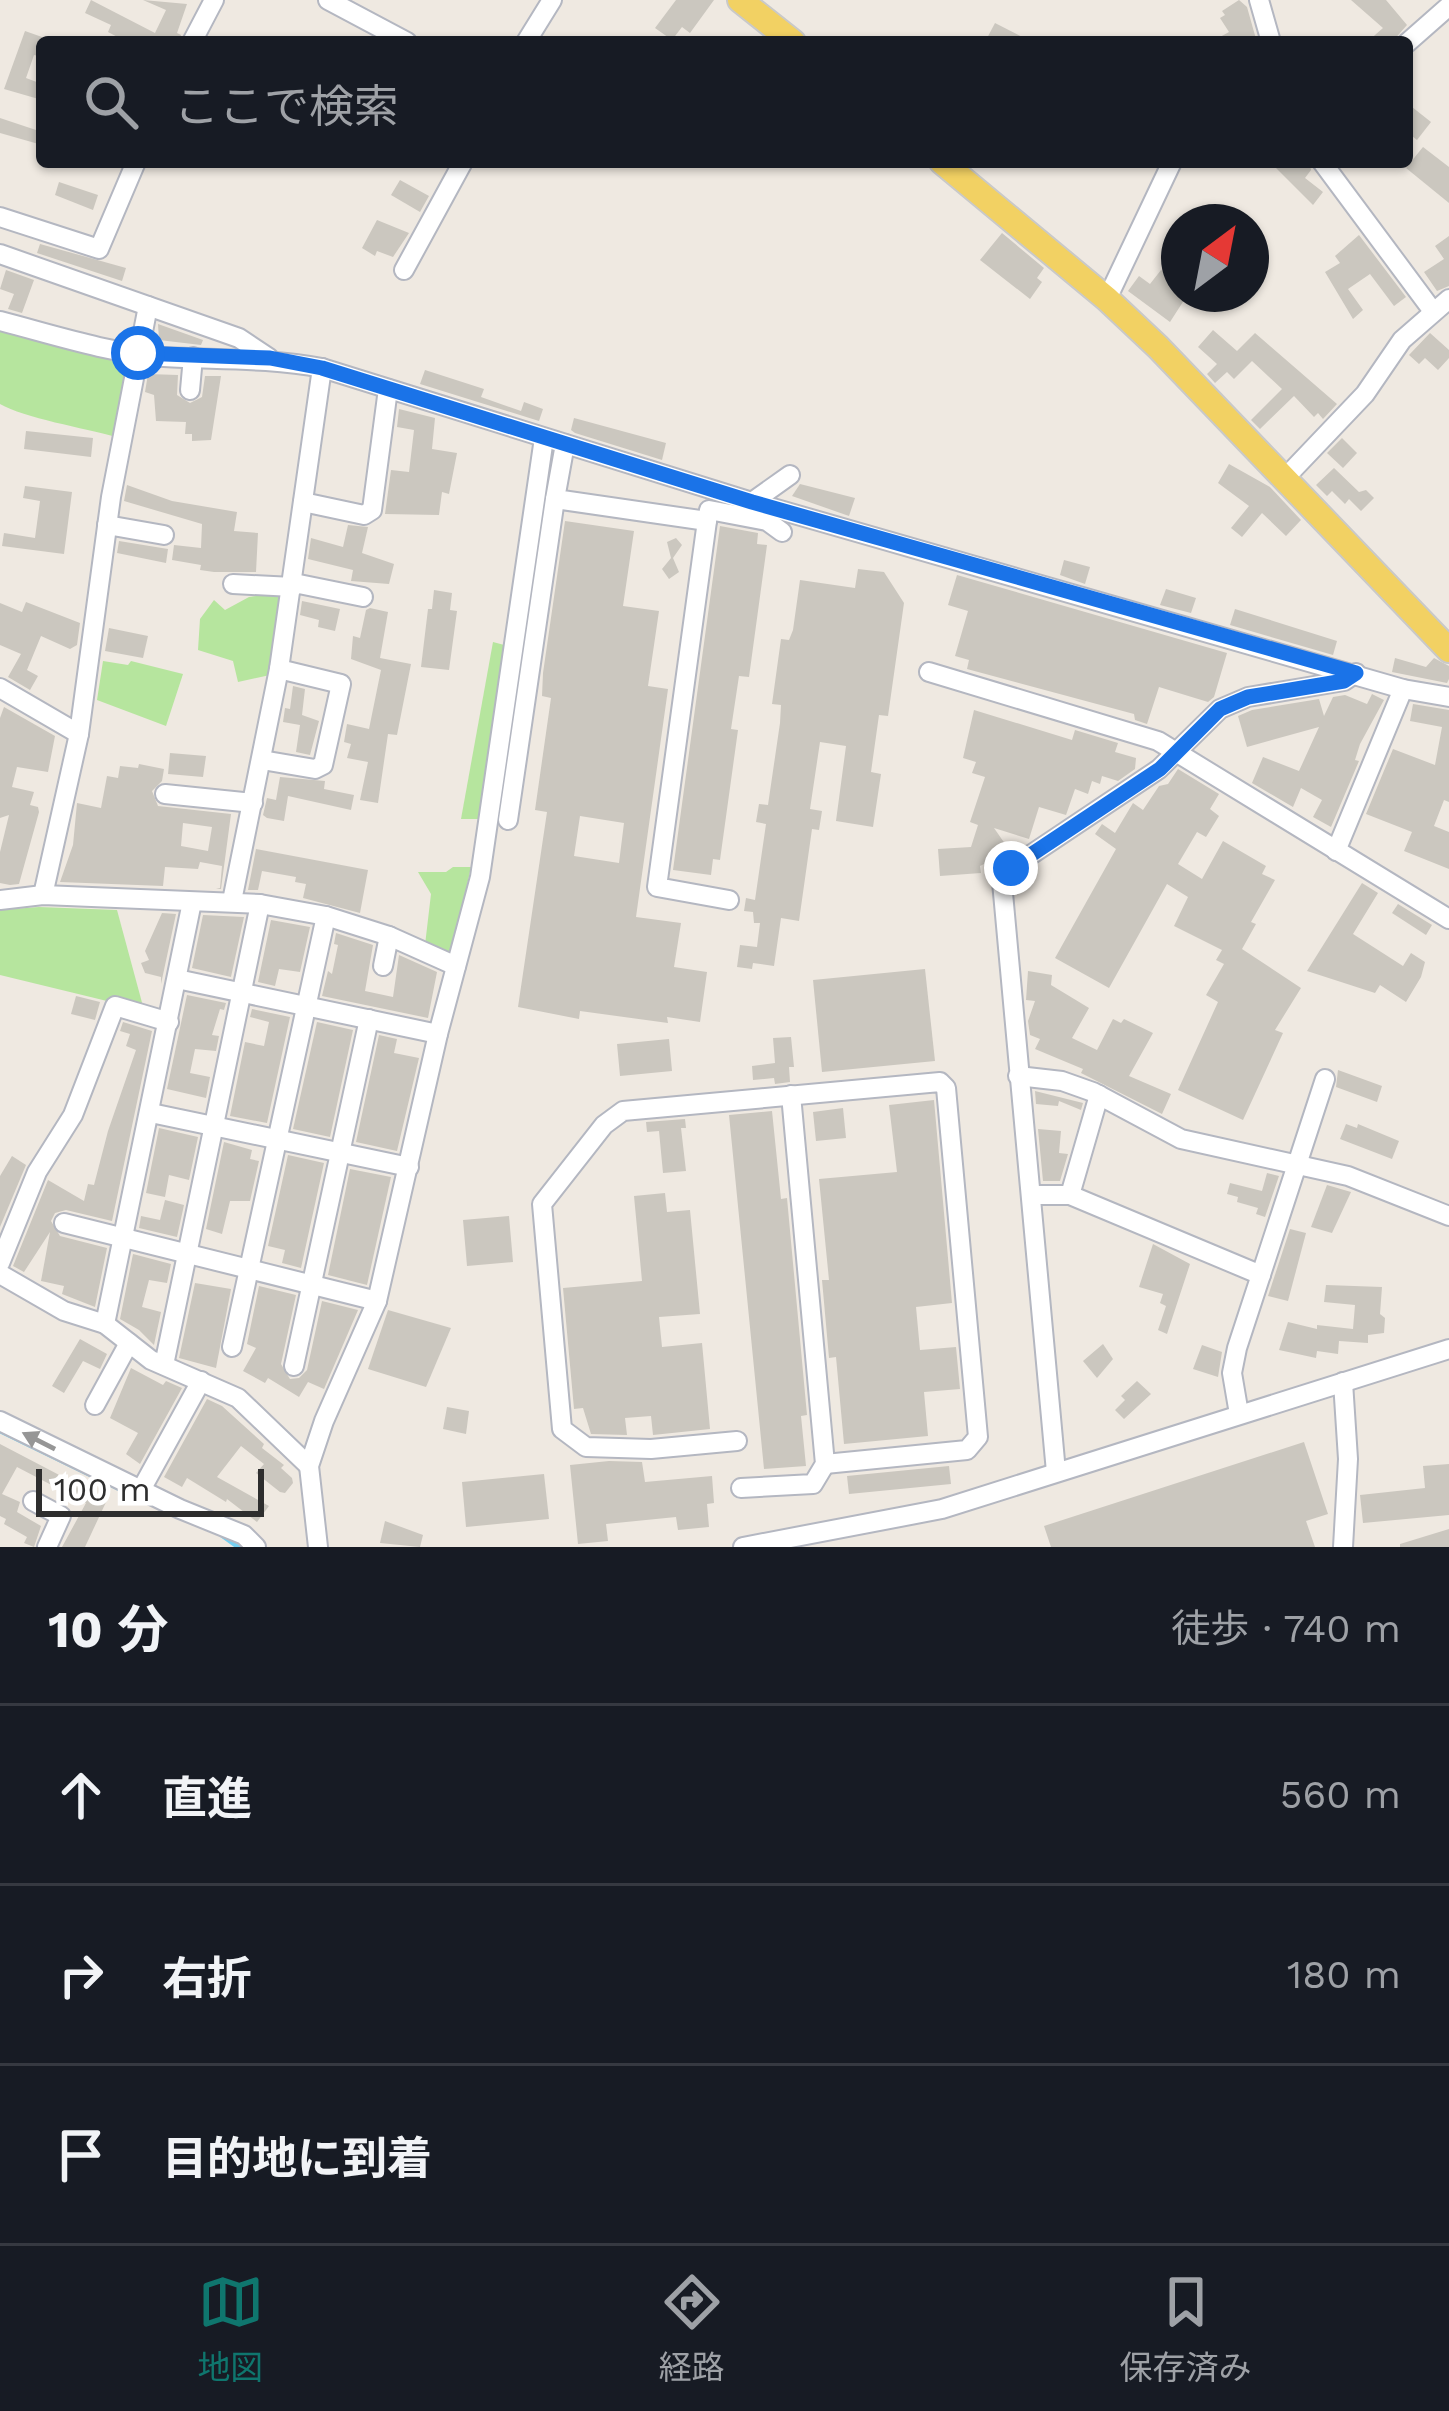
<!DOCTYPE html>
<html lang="ja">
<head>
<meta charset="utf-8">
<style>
	body { margin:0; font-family:"Work Sans","Noto Sans JP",sans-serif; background:#242831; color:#f1f3f6 }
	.compass { position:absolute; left:1161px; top:204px; width:108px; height:108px; border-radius:50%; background:#171b24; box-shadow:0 3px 9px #0004; rotate:32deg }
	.scale { position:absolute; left:36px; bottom:30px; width:228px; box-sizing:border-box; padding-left:12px; border:6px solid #2e2e2e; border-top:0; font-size:33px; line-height:42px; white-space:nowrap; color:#2e2e2e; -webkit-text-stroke:9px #fff; paint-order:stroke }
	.stop { position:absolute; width:36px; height:36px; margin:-27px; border:9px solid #1a73e8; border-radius:50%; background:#fff }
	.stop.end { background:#1a73e8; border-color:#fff; box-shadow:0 3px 12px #0008 }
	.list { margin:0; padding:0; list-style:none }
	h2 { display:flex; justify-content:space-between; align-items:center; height:156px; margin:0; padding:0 48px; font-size:51px }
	h2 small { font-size:39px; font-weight:400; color:#9ea1a6 }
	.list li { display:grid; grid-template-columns:78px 1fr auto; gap:36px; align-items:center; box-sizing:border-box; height:180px; padding:0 48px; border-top:3px solid #363941 }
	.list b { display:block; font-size:45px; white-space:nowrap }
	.list em { font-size:39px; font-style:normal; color:#9ea1a6 }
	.icon { flex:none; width:66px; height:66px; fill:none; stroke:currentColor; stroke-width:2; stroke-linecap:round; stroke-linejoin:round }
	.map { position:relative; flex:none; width:1449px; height:1547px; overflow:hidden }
	.search { position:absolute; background:#171b24; box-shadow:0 3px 9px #0004; left:36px; right:36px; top:36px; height:132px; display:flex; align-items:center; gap:30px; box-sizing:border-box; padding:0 42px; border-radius:12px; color:#9ea1a6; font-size:45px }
	.sheet { height:696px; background:#171b24 }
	nav { display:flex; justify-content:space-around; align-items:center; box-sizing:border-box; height:168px; border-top:3px solid #363941; background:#171b24; font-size:33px; color:#9ea1a6 }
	nav a { display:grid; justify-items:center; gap:6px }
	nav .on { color:#0f766e }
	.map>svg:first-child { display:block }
	.green { fill:#b6e59e }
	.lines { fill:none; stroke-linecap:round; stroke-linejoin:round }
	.stream { stroke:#75cff0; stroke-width:4.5 }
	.building { fill:#cbc7bf; fill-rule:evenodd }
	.minor-casing { stroke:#b4b7c1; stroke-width:22 }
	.major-casing { stroke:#c9c9c9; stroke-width:28 }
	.minor { stroke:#fff; stroke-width:18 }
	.major { stroke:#f2d163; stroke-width:24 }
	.oneway { fill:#969696 }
	.route { stroke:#1a73e8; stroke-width:15 }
</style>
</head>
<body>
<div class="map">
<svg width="1449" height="1547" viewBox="0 0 1449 1547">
	<rect width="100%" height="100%" fill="#efe9e1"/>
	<g class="green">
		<path d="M 0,331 L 128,361 L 116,437 C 84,428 24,418 0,404 Z"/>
		<polygon points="287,592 270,675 238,682 233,661 198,650 200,619 214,600 225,610 249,597"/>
		<polygon points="493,642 508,646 482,819 461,819"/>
		<polygon points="103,661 128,665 131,661 183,674 166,726 97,700"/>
		<polygon points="453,867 471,867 452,953 445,955 425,945 431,894 418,872 446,872"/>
		<polygon points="39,907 117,910 144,1010 0,975 0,910"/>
	</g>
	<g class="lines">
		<g class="stream">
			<polyline points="0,1431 146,1502"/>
			<polyline points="217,1532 238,1547"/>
		</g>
	</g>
	<g class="building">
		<polygon points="91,0 155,33 166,10 143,0 187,4 177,33 181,35 179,42 127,42 108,32 111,25 85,13"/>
		<polygon points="676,0 714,0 690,33 682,27 672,40 655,28"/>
		<polygon points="1239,0 1247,7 1256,39 1211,42 1229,32 1220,18 1225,15 1222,11"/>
		<polygon points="1351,0 1386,0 1407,25 1392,42 1367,42 1383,28"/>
		<polygon points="995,23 1032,42 985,42"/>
		<polygon points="25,31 42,37 42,57 34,55 26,78 42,84 42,100 4,89"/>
		<polygon points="1407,103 1431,122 1417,140 1407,132"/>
		<polygon points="0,118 42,132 42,145 0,133"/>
		<polygon points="1423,147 1449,167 1449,203 1406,168"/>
		<polygon points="1270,162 1309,162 1311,170 1305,178 1323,192 1313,205"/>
		<polygon points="400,180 429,196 420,212 391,195"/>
		<polygon points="59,182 98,195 93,210 55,195"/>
		<polygon points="377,220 409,233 393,257 377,251 375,256 362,248"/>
		<polygon points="1002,233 1044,268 1037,278 1042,282 1030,299 980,260"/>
		<polygon points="1359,235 1406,297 1394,306 1370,274 1348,289 1363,310 1353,319 1325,272 1340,263 1335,256"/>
		<polygon points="1449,236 1449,286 1437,291 1424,272 1444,259 1435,246"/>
		<polygon points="40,244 126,268 122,281 37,253"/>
		<polygon points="6,270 34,280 22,313 8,309 14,294 0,289"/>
		<polygon points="1161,270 1179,283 1179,294 1188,294 1170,322 1128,291 1139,276 1150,284"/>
		<polygon points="158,324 203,340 201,345 159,340"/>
		<polygon points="1213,330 1237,351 1255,333 1337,404 1323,419 1318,413 1314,417 1294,396 1260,429 1251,420 1282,389 1252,361 1234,379 1227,372 1215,383 1207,374 1217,364 1198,347"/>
		<polygon points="1430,333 1449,350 1449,358 1438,370 1425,358 1419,364 1409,355"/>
		<polygon points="425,370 484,389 481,397 521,411 524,402 543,409 539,421 420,384"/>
		<polygon points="148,374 178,375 177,395 190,403 202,397 205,376 221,376 211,440 192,441 192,434 185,434 186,422 156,421 154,395 145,392"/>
		<polygon points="399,409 435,418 432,449 457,453 449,494 442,492 439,515 385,514 391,470 409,472 414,430 397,427"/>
		<polygon points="574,418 666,443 662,460 575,433 571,430"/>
		<polygon points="26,431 93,438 91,457 24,449"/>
		<polygon points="1342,438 1357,453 1343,468 1327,453"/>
		<polygon points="1229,464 1270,487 1301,520 1286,536 1262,513 1242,537 1231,528 1249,506 1218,483"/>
		<polygon points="1334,468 1359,492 1366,490 1374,498 1361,511 1349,499 1345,504 1332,491 1327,496 1316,485"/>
		<polygon points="800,484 855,498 849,516 792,496"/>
		<polygon points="127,485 172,501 237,512 234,531 258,533 256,572 214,572 200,570 201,565 172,560 174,545 201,548 202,524 124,501"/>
		<polygon points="25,486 72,492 64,554 2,546 4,533 35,538 40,501 23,498"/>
		<path d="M 565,521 L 634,531 L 623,606 L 659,611 L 648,686 L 668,689 L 636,917 L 681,923 L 674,967 L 707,972 L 700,1022 L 667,1017 L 668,1023 L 580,1011 L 579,1019 L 518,1007 L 547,812 L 535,810 L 551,698 L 542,696 L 543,673 ZM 580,816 L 624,823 L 619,863 L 574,856 Z"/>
		<polygon points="348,525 368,527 362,553 394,564 389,584 351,581 353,570 308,559 311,538 343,547"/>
		<polygon points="720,526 758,533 757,544 767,545 749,677 739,676 731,729 738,730 720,860 713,859 711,875 673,870"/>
		<polygon points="676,538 682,545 673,558 679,572 669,579 662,569 671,558 667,542"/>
		<polygon points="119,541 168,549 166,563 117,553"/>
		<polygon points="1064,560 1090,567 1085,584 1060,575"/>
		<polygon points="858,569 884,572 904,603 888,716 879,715 871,772 881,774 873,827 836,821 846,746 820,742 810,809 822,811 819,830 812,829 799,921 781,918 774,966 753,963 752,969 737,967 740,945 757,947 760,923 754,923 753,912 744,911 746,898 755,900 766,824 756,822 759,804 768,805 780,723 781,705 772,704 781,639 789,640 793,630 800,580 855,588"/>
		<polygon points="957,575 1227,653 1214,697 1208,702 1159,687 1147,724 1135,720 1134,714 967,669 969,660 955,656 968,611 948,605"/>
		<polygon points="1166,589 1196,598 1191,613 1160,605"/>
		<polygon points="434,590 452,593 450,610 457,611 449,670 421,667 428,609 432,609"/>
		<polygon points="302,601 340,609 335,631 318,627 319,620 300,615"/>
		<polygon points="26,602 80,623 77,645 70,649 41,636 27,670 38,676 30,690 8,677 21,654 0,645 0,603 22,612"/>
		<polygon points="370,608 388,612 380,658 411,664 397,735 388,734 378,803 360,800 368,762 347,758 351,744 344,742 347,724 369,729 381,670 351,659 353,636 360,638 366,610"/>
		<polygon points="1235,609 1337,641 1333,655 1230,625"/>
		<polygon points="109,628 148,636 143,658 105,651"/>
		<polygon points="1395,658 1426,667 1434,658 1449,666 1449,679 1447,683 1392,672"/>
		<polygon points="293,686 305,689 302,715 319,721 310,755 296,752 300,725 283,722 285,708 290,709"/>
		<polygon points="1372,694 1384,700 1360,744 1355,760 1359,761 1331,827 1313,817 1322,800 1301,788 1293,807 1252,783 1263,757 1299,771 1319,727 1247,747 1238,716 1252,710 1319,699 1324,716 1333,697 1345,695 1367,704"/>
		<polygon points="1413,704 1449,710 1449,802 1444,800 1434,826 1449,832 1449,869 1404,851 1412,832 1366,814 1393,749 1435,765 1442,727 1410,721"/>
		<polygon points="4,707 55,736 48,772 17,767 12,787 34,792 30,805 38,807 39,812 19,884 10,885 0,883 0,852 9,815 0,818 0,718"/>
		<polygon points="974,710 1072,740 1075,730 1118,743 1115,752 1136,758 1135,769 1118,781 1102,776 1100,784 1092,781 1088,794 1075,789 1066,815 1039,807 1029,839 994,828 1010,851 980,866 981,873 940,876 938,849 971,847 978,825 970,822 985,777 972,773 976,762 963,758"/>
		<polygon points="170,753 206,756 203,777 168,774"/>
		<path d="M 139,764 L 164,769 L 162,781 L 152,791 L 158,806 L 231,814 L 221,889 L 216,889 L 220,888 L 222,866 L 200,862 L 198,869 L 165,867 L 163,886 L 60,882 L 73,845 L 77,803 L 101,808 L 107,776 L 118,778 L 120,766 L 138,768 ZM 183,823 L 212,827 L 208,851 L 181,846 Z"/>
		<polygon points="1178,769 1219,794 1210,809 1219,816 1206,837 1197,832 1178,864 1202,879 1223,841 1266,866 1262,874 1275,880 1251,922 1256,924 1242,949 1301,988 1275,1030 1283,1033 1243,1120 1178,1090 1218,1002 1206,995 1224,964 1216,960 1222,950 1174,926 1188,897 1167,884 1109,988 1055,958 1116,849 1095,834 1102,824 1115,833 1133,803 1143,810 1159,786 1168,784"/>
		<polygon points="280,777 325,781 324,789 354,795 351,810 288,796 284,821 267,818 263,815 267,798 276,800"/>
		<polygon points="256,849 368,870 360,913 303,898 306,884 295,882 296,877 262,871 258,890 248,890"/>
		<polygon points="1362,883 1378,893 1353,934 1403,966 1411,953 1425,962 1421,977 1406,1002 1380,985 1375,993 1307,971"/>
		<polygon points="1398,904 1432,925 1426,935 1392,913"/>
		<polygon points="162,913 176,914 161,984 161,977 145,973 141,963 149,960 145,951"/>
		<polygon points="203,915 244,917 231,977 192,968"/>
		<polygon points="271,920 310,927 300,972 279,969 275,986 258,982"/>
		<polygon points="336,933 373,945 365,991 393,997 399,955 437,972 428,1018 322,996 328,971 332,974 338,945 334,944"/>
		<polygon points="925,969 935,1061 822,1072 813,980"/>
		<polygon points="1028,971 1052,975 1051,985 1089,1008 1072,1038 1097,1050 1113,1019 1121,1023 1124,1019 1153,1033 1129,1076 1171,1094 1162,1114 1081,1073 1083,1069 1035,1049 1040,1039 1030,1035 1028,1021 1035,1001 1026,1000"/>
		<polygon points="187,995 226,1003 224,1010 220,1009 212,1035 219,1036 216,1051 195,1049 190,1073 210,1077 206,1098 167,1089"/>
		<polygon points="76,996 100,1002 95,1020 71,1014"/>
		<polygon points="252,1009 290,1017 267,1123 230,1116 245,1042 264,1046 269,1022 250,1017"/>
		<polygon points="123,1022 152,1031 112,1221 66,1210 55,1213 51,1221 60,1236 107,1248 95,1307 62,1294 64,1286 41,1281 50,1232 24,1272 13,1266 48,1180 84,1201 88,1184 94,1185 108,1131 136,1050 126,1046 130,1034 120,1031"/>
		<polygon points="317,1022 353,1030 330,1137 293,1129"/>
		<polygon points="379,1035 397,1039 394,1053 419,1058 397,1151 356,1142"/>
		<polygon points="791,1037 794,1067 789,1067 790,1082 775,1084 774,1078 753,1080 752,1066 775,1063 773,1038"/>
		<polygon points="669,1039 672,1071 620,1076 617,1044"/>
		<polygon points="1338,1070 1382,1086 1377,1102 1336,1087"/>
		<polygon points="1035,1091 1083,1103 1081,1110 1059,1101 1058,1106 1036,1104"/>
		<polygon points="934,1100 952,1303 916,1307 920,1350 956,1347 960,1389 924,1392 928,1436 844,1444 836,1357 829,1358 822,1280 829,1280 819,1179 897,1172 889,1105"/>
		<polygon points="843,1108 846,1138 816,1141 813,1112"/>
		<polygon points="772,1111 781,1199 787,1198 807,1415 801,1416 806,1466 764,1469 729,1115"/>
		<polygon points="685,1119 686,1128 681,1128 686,1171 663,1173 659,1131 647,1132 646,1122"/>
		<polygon points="1346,1124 1357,1128 1358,1124 1399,1141 1392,1159 1340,1139"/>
		<polygon points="159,1128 198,1137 189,1180 169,1175 165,1197 146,1193"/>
		<polygon points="1038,1129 1061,1131 1059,1153 1068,1154 1060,1181 1043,1181"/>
		<polygon points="224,1142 252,1150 250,1159 259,1161 250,1201 230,1201 222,1234 206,1229"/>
		<polygon points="288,1155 324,1163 301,1268 282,1263 285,1250 268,1246"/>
		<polygon points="12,1156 26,1165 0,1227 0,1176"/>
		<polygon points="350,1169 391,1177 367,1285 328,1275"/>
		<polygon points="1267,1173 1279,1176 1265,1217 1256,1214 1258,1208 1237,1202 1238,1197 1227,1194 1230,1183 1262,1191"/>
		<polygon points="1327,1185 1351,1192 1332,1233 1311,1227"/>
		<polygon points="665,1193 667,1212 690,1210 700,1314 659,1317 662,1347 702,1343 710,1429 653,1435 651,1416 625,1418 627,1435 591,1434 583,1408 574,1409 563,1288 642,1281 634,1196"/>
		<polygon points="165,1200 184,1205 177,1237 139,1228 141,1216 160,1220"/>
		<polygon points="509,1216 513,1262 467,1266 463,1220"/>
		<polygon points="1290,1229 1306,1233 1288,1301 1268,1296"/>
		<polygon points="1153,1244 1190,1264 1167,1334 1158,1330 1166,1306 1160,1303 1163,1294 1139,1287"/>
		<polygon points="133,1254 171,1264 167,1283 149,1280 142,1307 161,1312 154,1345 139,1330 120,1319"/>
		<polygon points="195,1283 231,1289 216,1368 179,1358"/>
		<polygon points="1326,1285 1382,1287 1380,1314 1385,1318 1384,1333 1368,1335 1368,1343 1339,1341 1338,1354 1317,1351 1316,1358 1279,1350 1288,1322 1317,1329 1317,1325 1353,1329 1355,1305 1324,1302"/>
		<polygon points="259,1286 296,1295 281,1364 290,1379 299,1378 307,1370 322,1301 358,1310 324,1389 308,1382 299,1397 268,1378 265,1383 243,1371 256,1348 247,1344"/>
		<polygon points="388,1310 451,1328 426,1387 368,1369"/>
		<polygon points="80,1339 107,1354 100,1369 83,1361 64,1393 52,1386"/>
		<polygon points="1103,1344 1113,1359 1097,1378 1083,1361"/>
		<polygon points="1202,1345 1222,1352 1218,1377 1193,1369"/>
		<polygon points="131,1368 163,1385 166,1381 182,1388 140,1464 126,1454 138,1433 110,1418"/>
		<polygon points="1137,1381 1151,1394 1124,1419 1115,1410 1125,1400 1121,1396"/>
		<polygon points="207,1399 222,1406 264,1444 262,1448 284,1465 281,1468 292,1478 293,1483 285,1493 280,1492 256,1473 264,1464 241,1446 217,1477 269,1506 257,1522 227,1499 226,1502 187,1478 182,1487 164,1477"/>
		<polygon points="447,1407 469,1411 466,1434 443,1429"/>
		<polygon points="1304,1442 1328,1514 1306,1521 1315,1547 1051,1547 1044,1526"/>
		<polygon points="0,1444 107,1500 85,1547 62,1547 86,1503 17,1467 2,1494 20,1502 17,1512 41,1526 34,1547 24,1543 27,1537 4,1524 6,1519 0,1516"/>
		<polygon points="609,1461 642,1462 645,1482 712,1476 714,1503 707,1504 709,1527 678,1530 676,1517 606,1524 608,1541 578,1544 570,1465"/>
		<polygon points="1449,1464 1449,1515 1363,1523 1360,1495 1425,1488 1423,1466"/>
		<polygon points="949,1466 951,1484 849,1494 847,1476"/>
		<polygon points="544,1474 549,1519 466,1527 462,1482"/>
		<polygon points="385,1521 423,1535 420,1547 380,1543"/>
		<polygon points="1449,1529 1449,1547 1400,1547 1400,1544"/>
	</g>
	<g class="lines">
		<g class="minor-casing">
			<g id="minor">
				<polyline points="328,0 407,42"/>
				<polyline points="1259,0 1271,42"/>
				<polyline points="192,42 214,0"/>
				<polyline points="526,42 552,0"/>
				<polyline points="1407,43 1449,6"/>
				<polyline points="1322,162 1432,310"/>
				<polyline points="0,217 99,249 136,162"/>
				<polyline points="0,254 239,338 269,358"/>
				<polyline points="404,270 463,162"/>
				<polyline points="1107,299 1172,162"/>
				<path d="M 0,321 C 54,335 108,353 164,357 C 218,360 269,358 322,368 L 752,502 L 1403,689 L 1449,697"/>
				<polyline points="190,390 193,357"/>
				<polyline points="565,444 555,499 707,521 657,887 729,900"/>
				<polyline points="1285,478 1365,394 1402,340 1449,299"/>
				<polyline points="303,502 364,515 372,510 388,389"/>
				<polyline points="752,502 790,475"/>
				<polyline points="707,521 709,510 767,521 782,532"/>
				<polyline points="107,525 164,535"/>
				<polyline points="294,583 363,597"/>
				<polyline points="233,584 293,587"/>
				<polyline points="929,672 1158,741 1449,919"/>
				<polyline points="0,688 79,734"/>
				<polyline points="262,760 315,769 323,765 341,684 279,669"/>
				<polyline points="165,794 253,803"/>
				<polyline points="508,820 555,499"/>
				<polyline points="1336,851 1403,689"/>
				<polyline points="43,895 79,734 111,497 148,306"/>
				<polyline points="0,900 43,895 260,904 326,916 389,936 456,966"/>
				<polyline points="232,901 279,669 322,368"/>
				<polyline points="383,966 389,936"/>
				<polyline points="177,979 438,1034"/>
				<polyline points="1018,1076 1062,1081 1093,1092 1181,1139 1348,1176 1449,1216"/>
				<polyline points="151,1113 409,1167"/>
				<polyline points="1031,1195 1070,1195 1261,1275"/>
				<polyline points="1070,1195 1099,1095"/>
				<polyline points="64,1223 377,1301"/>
				<polyline points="0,1263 37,1172 73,1115 115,1006 169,1022"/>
				<polyline points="0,1274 64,1311 105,1324 151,1360 238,1398 309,1466"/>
				<polyline points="105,1324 192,902"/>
				<polyline points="232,1347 326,916"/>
				<polyline points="164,1365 260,904"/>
				<polyline points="294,1366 369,1019"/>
				<polyline points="1343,1382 1348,1459 1343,1547"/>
				<polyline points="95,1405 129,1343"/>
				<polyline points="1239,1414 1232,1373 1237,1348 1325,1079"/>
				<polyline points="0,1421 180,1509 244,1535 256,1547"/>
				<polyline points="737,1441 651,1449 586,1447 562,1429 542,1204 604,1125 623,1111 940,1082 946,1088 978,1437 967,1450 825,1464"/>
				<polyline points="1056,1472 1002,882 1011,868 1159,769 1220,709 1248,697 1344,681 1356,673"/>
				<polyline points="741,1488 813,1484 825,1464 791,1095"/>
				<polyline points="141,1490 201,1381"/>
				<polyline points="33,1501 61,1516 47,1547"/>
				<polyline points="318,1547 309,1466 324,1421 377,1301 438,1034 480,877 544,438"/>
				<polyline points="743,1547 942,1509 1449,1349"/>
			</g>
		</g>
		<g class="major-casing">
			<g id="major">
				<polyline points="740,0 793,42"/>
				<polyline points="942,162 1107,299 1158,347 1449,650"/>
			</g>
		</g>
		<use href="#minor" class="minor"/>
		<use href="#major" class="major"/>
	</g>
	<defs><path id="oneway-solid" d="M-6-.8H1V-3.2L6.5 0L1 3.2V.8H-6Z" transform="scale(3)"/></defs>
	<use class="oneway" href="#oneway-solid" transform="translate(39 1441) rotate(-153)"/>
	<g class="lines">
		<polyline class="route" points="138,353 270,358 322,368 752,502 1356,673 1344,681 1248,697 1220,709 1160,769 1011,868"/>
	</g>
</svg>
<svg class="compass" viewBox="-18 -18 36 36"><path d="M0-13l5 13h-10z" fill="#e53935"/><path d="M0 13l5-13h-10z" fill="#9ea1a6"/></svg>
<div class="scale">100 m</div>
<div class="stop" style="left:138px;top:353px"></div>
<div class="stop end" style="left:1011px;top:868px"></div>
<div class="search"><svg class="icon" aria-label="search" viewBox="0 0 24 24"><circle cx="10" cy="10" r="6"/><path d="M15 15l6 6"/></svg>ここで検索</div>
</div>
<section class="sheet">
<h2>10 分<small>徒歩 · 740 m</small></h2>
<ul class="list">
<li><svg class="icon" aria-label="ahead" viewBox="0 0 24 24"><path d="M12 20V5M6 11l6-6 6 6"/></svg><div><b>直進</b></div><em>560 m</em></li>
<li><svg class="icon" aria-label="right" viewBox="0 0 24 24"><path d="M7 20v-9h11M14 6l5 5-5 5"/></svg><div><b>右折</b></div><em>180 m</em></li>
<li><svg class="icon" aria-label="arrive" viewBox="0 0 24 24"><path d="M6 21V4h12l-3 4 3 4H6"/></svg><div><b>目的地に到着</b></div></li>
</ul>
</section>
<nav>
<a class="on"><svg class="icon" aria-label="map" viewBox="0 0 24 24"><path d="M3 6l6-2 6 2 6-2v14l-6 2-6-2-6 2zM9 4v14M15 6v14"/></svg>地図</a>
<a><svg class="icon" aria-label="directions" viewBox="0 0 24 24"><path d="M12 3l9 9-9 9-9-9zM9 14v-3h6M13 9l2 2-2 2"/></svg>経路</a>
<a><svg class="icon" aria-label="saved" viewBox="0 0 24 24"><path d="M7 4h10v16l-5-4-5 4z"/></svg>保存済み</a>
</nav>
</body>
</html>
